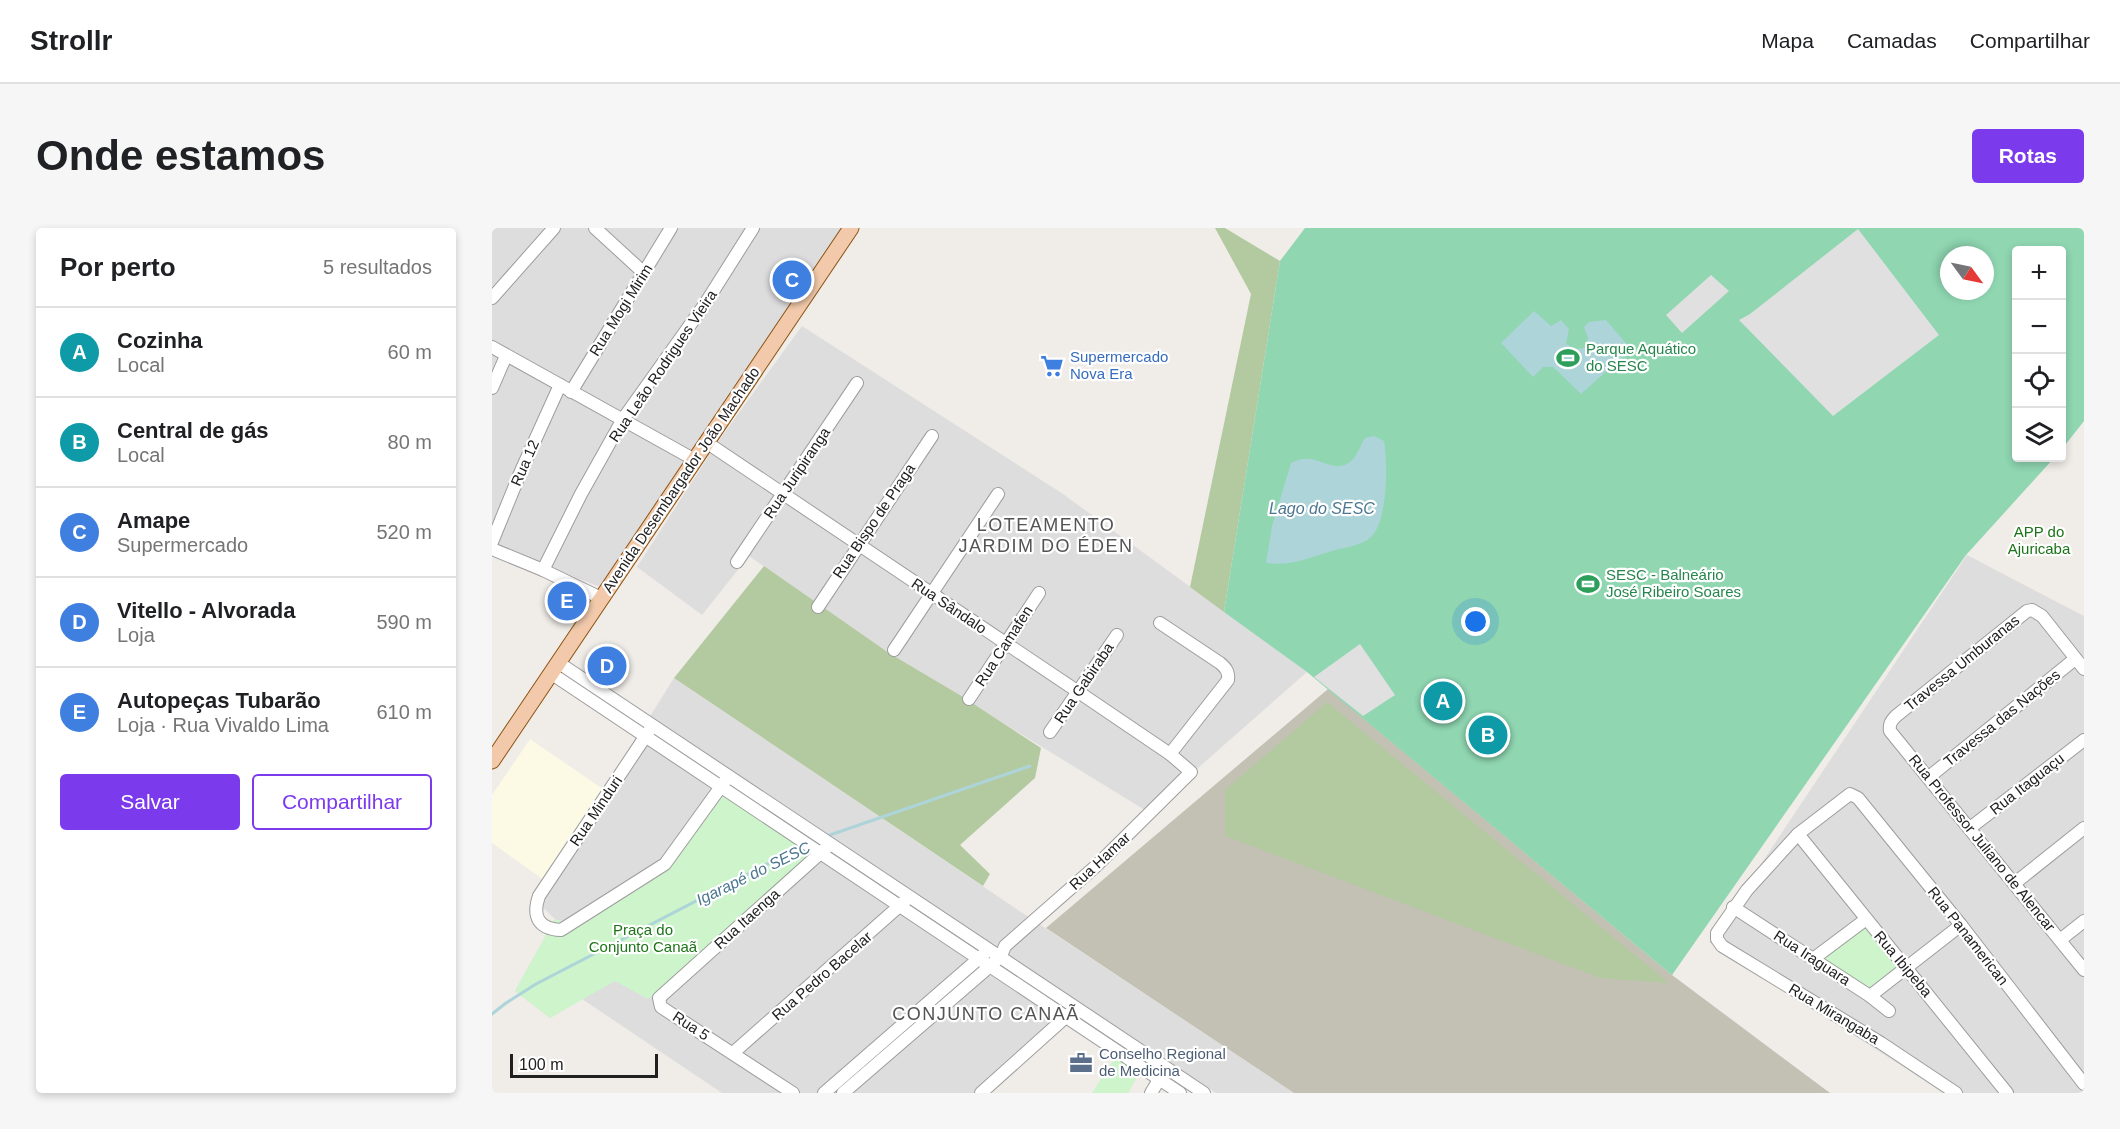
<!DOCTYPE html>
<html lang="pt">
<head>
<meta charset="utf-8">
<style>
	body { margin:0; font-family:Helvetica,sans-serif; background:#f6f6f6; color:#202124 }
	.controls { position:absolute; right:18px; top:18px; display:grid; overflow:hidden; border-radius:6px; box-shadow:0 3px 9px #0003 }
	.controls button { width:54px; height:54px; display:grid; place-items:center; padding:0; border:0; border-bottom:2px solid #e0e0e0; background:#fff; color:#202124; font:30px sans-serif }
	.compass { position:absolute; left:1448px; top:18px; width:54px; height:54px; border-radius:50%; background:#fff; box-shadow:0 3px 9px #0003; rotate:123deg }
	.scale { position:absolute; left:18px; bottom:15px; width:148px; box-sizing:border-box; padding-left:6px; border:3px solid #202020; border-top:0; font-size:16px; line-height:21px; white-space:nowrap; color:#202020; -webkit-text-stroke:4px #fff; paint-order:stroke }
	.you { position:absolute; left:984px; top:394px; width:21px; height:21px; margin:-15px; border:4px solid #fff; border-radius:50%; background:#1a73e8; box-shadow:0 0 0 9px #1a73e833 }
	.badge { display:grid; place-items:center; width:39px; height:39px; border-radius:50%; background:#7c3aed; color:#fff; font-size:20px; font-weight:700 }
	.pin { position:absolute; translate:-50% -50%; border:3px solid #fff; box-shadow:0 2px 6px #0006 }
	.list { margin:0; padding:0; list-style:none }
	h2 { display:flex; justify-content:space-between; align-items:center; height:78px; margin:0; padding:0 24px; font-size:26px }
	h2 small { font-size:20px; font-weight:400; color:#757577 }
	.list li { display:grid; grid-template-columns:39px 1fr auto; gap:18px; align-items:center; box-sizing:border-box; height:90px; padding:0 24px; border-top:2px solid #e0e0e0 }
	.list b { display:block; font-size:22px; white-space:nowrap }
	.list p { margin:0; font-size:20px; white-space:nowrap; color:#757577 }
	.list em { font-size:20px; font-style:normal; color:#757577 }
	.actions { display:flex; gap:12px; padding:18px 24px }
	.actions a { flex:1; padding:14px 0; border:2px solid #7c3aed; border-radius:6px; text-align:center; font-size:21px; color:#7c3aed }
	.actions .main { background:#7c3aed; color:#fff }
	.icon { flex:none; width:33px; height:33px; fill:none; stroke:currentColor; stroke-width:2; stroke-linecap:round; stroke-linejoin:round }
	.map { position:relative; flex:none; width:1592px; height:865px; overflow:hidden; border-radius:6px }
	header { display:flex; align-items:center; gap:36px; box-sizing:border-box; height:84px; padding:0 30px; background:#fff; border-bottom:2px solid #e0e0e0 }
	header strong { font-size:28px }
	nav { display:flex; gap:33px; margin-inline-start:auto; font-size:21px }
	.intro { display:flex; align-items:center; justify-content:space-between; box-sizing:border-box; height:144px; padding:0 36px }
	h1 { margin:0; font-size:42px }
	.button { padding:15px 27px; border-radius:6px; background:#7c3aed; color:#fff; font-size:21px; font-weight:700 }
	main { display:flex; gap:36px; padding:0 36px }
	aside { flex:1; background:#fff; border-radius:6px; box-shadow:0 3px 9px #0003 }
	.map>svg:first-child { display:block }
	.residential { fill:#deddde }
	.education { fill:#fcf9e5 }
	.construction { fill:#c3c1b4 }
	.forest { fill:#b3caa1 }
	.park { fill:#cdf4cb }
	.pitch { fill:#8fd6b1; fill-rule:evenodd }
	.parking { fill:#e0e0e0 }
	.water { fill:#add4d8 }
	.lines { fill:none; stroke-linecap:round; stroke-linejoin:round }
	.stream { stroke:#add4d8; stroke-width:3 }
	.minor-casing { stroke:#9d9d9d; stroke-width:14 }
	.major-casing { stroke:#8c5311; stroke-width:17 }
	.minor { stroke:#fff; stroke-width:12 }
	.major { stroke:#f2caab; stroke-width:15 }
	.labels { text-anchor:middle; stroke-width:4.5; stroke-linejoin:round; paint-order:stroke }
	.street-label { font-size:15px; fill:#202020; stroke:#fff }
	.leisure-label { font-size:15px; fill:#27864d; stroke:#fff; text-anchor:start }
	.shop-label { font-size:15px; fill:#366cbe; stroke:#fff; text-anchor:start }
	.park-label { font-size:15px; fill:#1d7418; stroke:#fff }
	.service-label { font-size:15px; fill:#4e5e75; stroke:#fff; text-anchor:start }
	.water-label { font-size:16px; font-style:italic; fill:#4c7790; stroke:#fff }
	.quarter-label { font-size:18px; letter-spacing:1.5px; fill:#535353; stroke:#fff }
</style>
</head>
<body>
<header>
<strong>Strollr</strong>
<nav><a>Mapa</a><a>Camadas</a><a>Compartilhar</a></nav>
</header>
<div class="intro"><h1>Onde estamos</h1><a class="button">Rotas</a></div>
<main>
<aside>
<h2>Por perto<small>5 resultados</small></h2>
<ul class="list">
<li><span class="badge" style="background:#0f9aa8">A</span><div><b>Cozinha</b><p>Local</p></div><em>60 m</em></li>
<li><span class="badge" style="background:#0f9aa8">B</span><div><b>Central de gás</b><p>Local</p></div><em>80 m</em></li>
<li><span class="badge" style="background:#3f7fe0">C</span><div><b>Amape</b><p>Supermercado</p></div><em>520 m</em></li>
<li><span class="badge" style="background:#3f7fe0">D</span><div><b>Vitello - Alvorada</b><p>Loja</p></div><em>590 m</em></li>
<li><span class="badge" style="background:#3f7fe0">E</span><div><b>Autopeças Tubarão</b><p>Loja · Rua Vivaldo Lima</p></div><em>610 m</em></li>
</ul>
<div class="actions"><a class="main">Salvar</a><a>Compartilhar</a></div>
</aside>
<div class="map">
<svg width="1592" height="865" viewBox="0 0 1592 865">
	<rect width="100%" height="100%" fill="#f0ece8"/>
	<g class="residential">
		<polygon points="0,0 350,0 108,359 0,316"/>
		<polygon points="310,98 571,266 815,444 656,584 397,425 257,328 210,387 145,339 225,215"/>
		<polygon points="1475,327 1592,388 1592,865 1452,865 1217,714"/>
		<polygon points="182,450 529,684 802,865 724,865 589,776 494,865 230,865 90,771 58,790 23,763 63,691 43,672"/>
	</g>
	<polygon class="education" points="38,511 111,561 52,652 0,615 0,567"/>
	<polygon class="construction" points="836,461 1180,747 1338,865 802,865 554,700"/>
	<g class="forest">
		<polygon points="723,0 733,0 788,33 732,384 698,359 759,66"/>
		<polygon points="272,338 397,425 471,469 549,520 543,550 468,617 498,646 491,658 182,450"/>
		<polygon points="835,474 1177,755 1108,750 733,608 733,562"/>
	</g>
	<g class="park">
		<polygon points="234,561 325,621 156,771 123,753 58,790 23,763 63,691 81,697 178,635"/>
		<polygon points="1373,692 1414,739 1378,768 1321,731"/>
		<polygon points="624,828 648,844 636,865 600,865"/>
	</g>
	<path class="pitch" d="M 813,0 L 1592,0 L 1592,193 L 1570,221 L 1570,22 L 1524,22 L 1524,230 L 1562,230 L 1474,327 L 1180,747 L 815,444 L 732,384 L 788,33 ZM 1457,27 L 1493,27 L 1493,63 L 1457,63 Z"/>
	<g class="parking">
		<polygon points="1366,1 1447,107 1341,188 1247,92 1258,86"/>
		<polygon points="1219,47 1237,63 1190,105 1174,87"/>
		<polygon points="868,416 903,467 871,488 822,449"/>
	</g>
	<g class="water">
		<polygon points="1042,83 1059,98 1069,92 1077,101 1074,116 1084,121 1093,120 1096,110 1092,99 1097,94 1114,92 1139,121 1089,166 1061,139 1051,139 1041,149 1009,115"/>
		<path d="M 882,208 L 892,213 C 896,234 896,291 880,308 C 869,319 851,319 837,324 C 813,331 800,338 774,335 L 780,298 L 799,235 C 825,221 838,248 858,234 C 864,230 869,216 873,210 Z"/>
	</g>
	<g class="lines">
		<g class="stream">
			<polyline points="335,608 538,538"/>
			<polyline points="0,786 14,775 44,756 310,618"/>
		</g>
		<g class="minor-casing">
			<g id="minor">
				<polyline points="103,0 152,45"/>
				<polyline points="0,70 62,0"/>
				<polyline points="0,119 203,232"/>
				<polyline points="0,160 14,128"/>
				<polyline points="79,164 179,0"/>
				<polyline points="214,214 585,463 678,526 699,544 604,638 513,718 509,728 497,739 351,865"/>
				<polyline points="0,314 29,243 68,157"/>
				<polyline points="0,321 51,342 109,370"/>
				<polyline points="245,334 365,155"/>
				<polyline points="51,342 89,266 131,191 213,76 261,0"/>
				<polyline points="326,379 440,208"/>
				<path d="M 668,395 L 728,435 C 734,440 737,444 736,452 L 678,526"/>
				<polyline points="402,422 506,266"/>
				<path d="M 67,435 C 282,578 497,721 712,865"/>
				<path d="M 1592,441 L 1550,388 L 1540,382 L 1535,383 L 1404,488 C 1399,493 1397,496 1398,503 L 1592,742"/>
				<polyline points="60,446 688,865"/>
				<polyline points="477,471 547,365"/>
				<path d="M 157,503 L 47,668 C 40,688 46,701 69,702 L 173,636 L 233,553"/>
				<polyline points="558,504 625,407"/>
				<polyline points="1437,549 1583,431"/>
				<polyline points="1478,600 1592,512"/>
				<polyline points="1306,606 1515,865"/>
				<polyline points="1523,655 1592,600"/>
				<polyline points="1241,679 1378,768 1397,783"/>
				<polyline points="1568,712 1592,693"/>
				<polyline points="1321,731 1373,692"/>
				<polyline points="1378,768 1469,697"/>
				<polyline points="241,825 413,673"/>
				<polyline points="301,865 169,779 167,770 334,620"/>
				<polyline points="332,865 492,726"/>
				<polyline points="489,865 577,786"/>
				<polyline points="659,865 671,845"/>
				<polyline points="1464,865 1389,815 1230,718 1225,711 1225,705 1255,662 1306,606 1358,566 1366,570 1469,697 1592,856"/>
			</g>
		</g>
		<g class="major-casing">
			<polyline id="major" points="0,533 359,0"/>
		</g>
		<use href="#minor" class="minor"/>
		<use href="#major" class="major"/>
	</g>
	<defs>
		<g id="stadium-bare" transform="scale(1.8)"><path d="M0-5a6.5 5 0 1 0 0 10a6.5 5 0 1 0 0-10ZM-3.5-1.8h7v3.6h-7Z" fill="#2e9e5b" stroke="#fff" stroke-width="2.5" paint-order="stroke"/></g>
		<g id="supermarket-bare" transform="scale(1.8)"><path d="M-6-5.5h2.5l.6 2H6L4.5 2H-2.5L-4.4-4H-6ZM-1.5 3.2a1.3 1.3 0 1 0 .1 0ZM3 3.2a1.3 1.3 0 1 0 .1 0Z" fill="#3f7fe0" stroke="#fff" stroke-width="2.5" paint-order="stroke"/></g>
		<g id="office-bare" transform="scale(1.8)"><path d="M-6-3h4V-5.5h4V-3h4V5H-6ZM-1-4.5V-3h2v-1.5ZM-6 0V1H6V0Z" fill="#5c6f8a" stroke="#fff" stroke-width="2.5" paint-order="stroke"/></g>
	</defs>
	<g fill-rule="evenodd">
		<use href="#stadium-bare" x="1076" y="130"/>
		<use href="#supermarket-bare" x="560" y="138"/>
		<use href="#stadium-bare" x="1096" y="356"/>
		<use href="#office-bare" x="589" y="835"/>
	</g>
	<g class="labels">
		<g class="street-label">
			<text transform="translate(129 82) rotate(-58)" y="5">Rua Mogi Mirim</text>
			<text transform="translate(171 138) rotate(-56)" y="5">Rua Leão Rodrigues Vieira</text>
			<text transform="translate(33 235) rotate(-66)" y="5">Rua 12</text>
			<text transform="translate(305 245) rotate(-56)" y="5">Rua Juripiranga</text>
			<text transform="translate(189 252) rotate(-56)" y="5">Avenida Desembargador João Machado</text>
			<text transform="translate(382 293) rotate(-56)" y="5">Rua Bispo de Praga</text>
			<text transform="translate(457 378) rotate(34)" y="5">Rua Sândalo</text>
			<text transform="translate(512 418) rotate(-57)" y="5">Rua Camafen</text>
			<text transform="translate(1470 435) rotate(-39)" y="5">Travessa Umburanas</text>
			<text transform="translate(592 455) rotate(-56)" y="5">Rua Gabiraba</text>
			<text transform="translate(1510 490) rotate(-39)" y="5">Travessa das Nações</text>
			<text transform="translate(1535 556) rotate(-38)" y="5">Rua Itaguaçu</text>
			<text transform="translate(104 583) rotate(-56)" y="5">Rua Minduri</text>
			<text transform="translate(1490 615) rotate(51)" y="5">Rua Professor Juliano de Alencar</text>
			<text transform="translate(608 633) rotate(-43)" y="5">Rua Hamar</text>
			<text transform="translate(255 691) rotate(-42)" y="5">Rua Itaenga</text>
			<text transform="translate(1476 708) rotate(52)" y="5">Rua Panamerican</text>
			<text transform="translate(1320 730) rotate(33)" y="5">Rua Iraguara</text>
			<text transform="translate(1411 736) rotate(50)" y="5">Rua Ibipeba</text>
			<text transform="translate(330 748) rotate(-41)" y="5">Rua Pedro Bacelar</text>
			<text transform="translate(1342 786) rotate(31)" y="5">Rua Mirangaba</text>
			<text transform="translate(199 798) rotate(33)" y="5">Rua 5</text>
		</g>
		<g class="leisure-label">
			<text x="1094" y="126">Parque Aquático<tspan x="1094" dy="17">do SESC</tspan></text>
			<text x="1114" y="352">SESC - Balneário<tspan x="1114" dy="17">José Ribeiro Soares</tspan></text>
		</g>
		<g class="shop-label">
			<text x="578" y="134">Supermercado<tspan x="578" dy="17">Nova Era</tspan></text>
		</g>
		<g class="park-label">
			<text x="1547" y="309">APP do<tspan x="1547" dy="17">Ajuricaba</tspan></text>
			<text x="151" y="707">Praça do<tspan x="151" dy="17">Conjunto Canaã</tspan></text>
		</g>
		<g class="service-label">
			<text x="607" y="831">Conselho Regional<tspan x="607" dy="17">de Medicina</tspan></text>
		</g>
		<g class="water-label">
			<text x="830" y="286">Lago do SESC</text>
			<text transform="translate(261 645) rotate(-26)" y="6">Igarapé do SESC</text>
		</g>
		<g class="quarter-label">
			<text x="554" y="303">LOTEAMENTO<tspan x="554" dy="21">JARDIM DO ÉDEN</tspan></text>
			<text x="494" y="792">CONJUNTO CANAÃ</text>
		</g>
	</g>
</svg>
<div class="controls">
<button>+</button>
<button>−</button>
<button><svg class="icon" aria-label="locate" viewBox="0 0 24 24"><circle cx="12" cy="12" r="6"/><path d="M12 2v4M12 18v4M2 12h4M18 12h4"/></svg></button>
<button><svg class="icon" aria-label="layers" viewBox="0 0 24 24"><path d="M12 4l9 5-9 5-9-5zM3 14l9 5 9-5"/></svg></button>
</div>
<svg class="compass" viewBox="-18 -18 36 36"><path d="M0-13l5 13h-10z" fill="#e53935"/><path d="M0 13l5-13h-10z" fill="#757577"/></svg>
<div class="scale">100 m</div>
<div class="you"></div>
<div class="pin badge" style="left:951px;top:473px;background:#0f9aa8">A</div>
<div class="pin badge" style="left:996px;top:507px;background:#0f9aa8">B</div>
<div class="pin badge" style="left:300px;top:52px;background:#3f7fe0">C</div>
<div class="pin badge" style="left:115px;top:438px;background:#3f7fe0">D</div>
<div class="pin badge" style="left:75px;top:373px;background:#3f7fe0">E</div>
</div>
</main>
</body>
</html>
